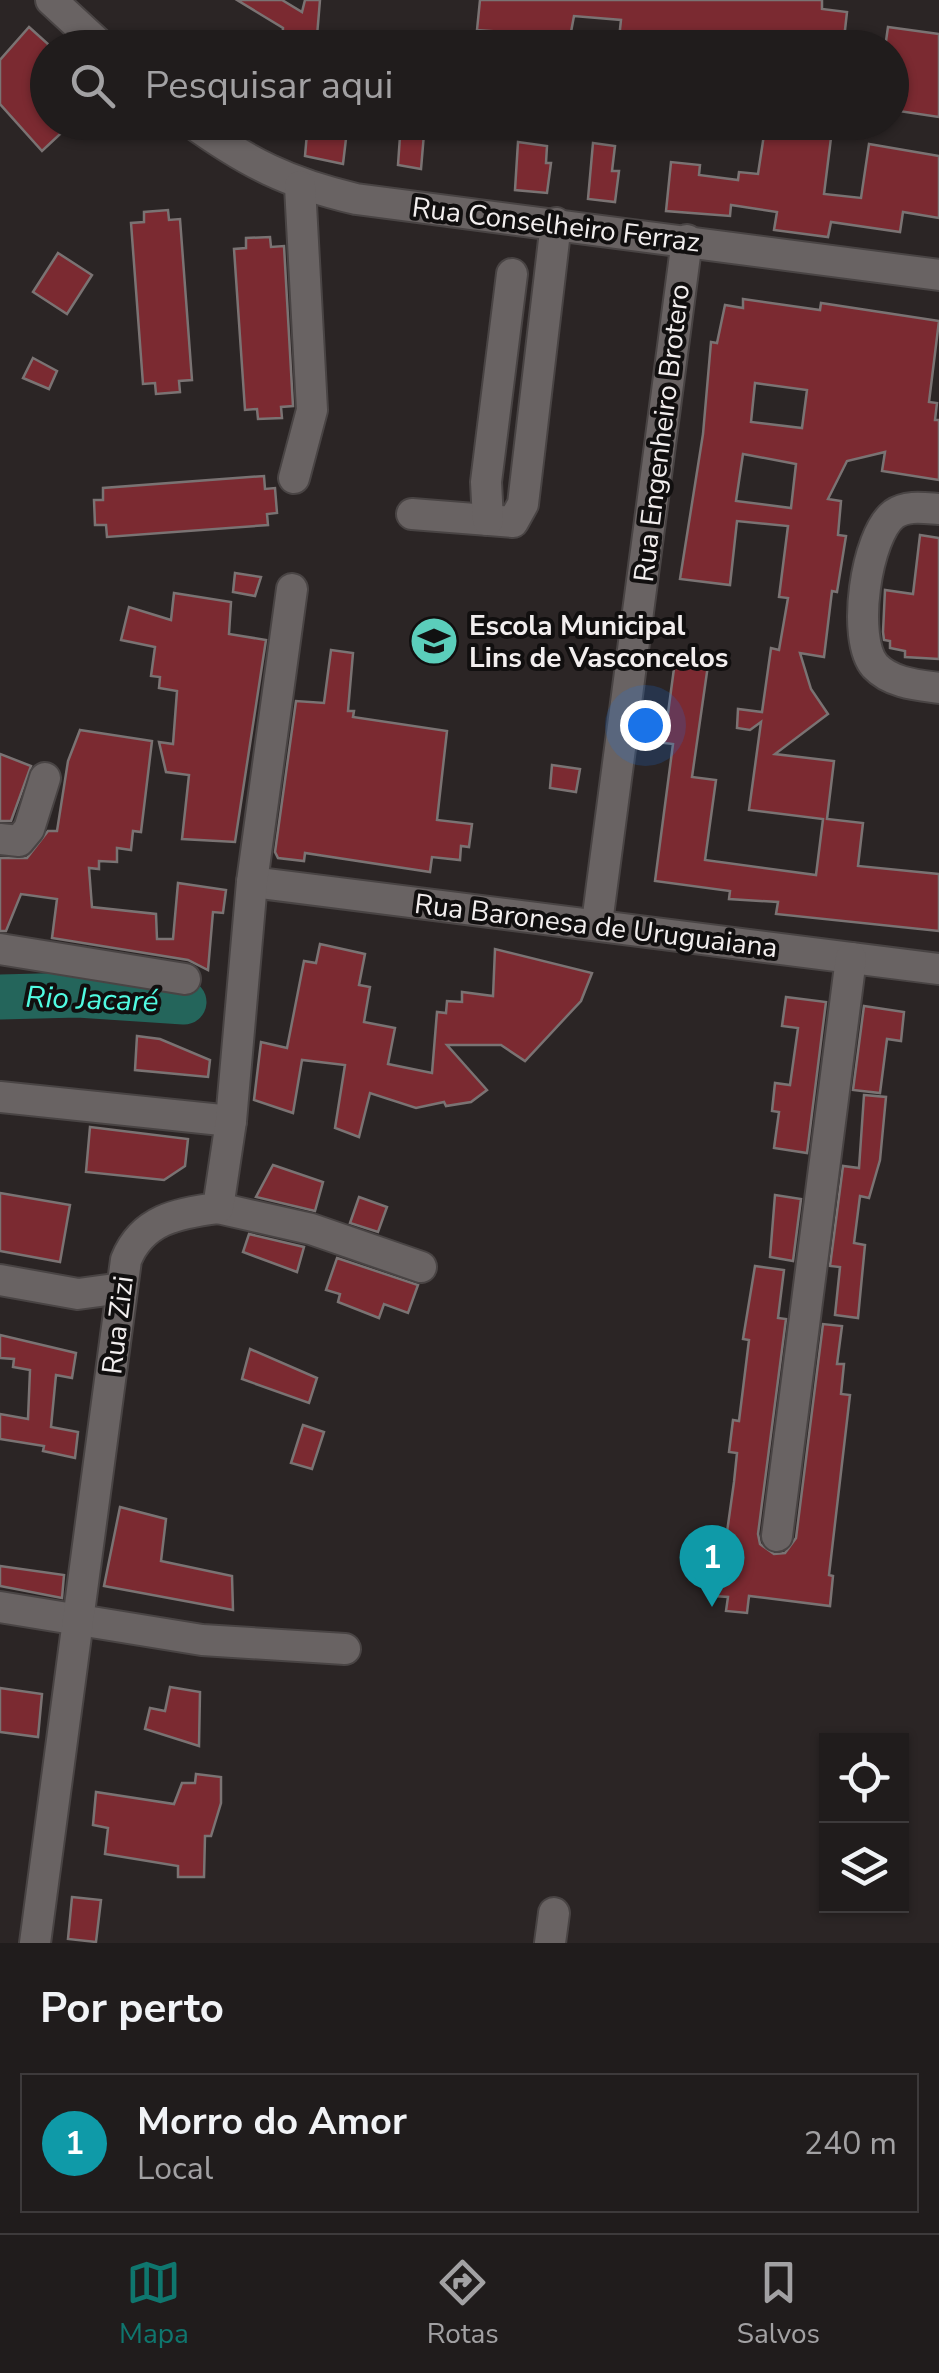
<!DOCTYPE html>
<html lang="pt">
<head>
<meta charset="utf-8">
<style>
	body { margin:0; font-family:"Nunito Sans",sans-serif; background:#282525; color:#f1f3f6 }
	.controls { position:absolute; right:30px; bottom:30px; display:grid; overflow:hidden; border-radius:0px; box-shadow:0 2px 8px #0004 }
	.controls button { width:90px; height:90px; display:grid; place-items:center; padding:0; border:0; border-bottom:2px solid #3d3a3b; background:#201c1c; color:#f1f3f6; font:50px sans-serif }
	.you { position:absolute; left:645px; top:725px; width:35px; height:35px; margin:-25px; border:8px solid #fff; border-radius:50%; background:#1a73e8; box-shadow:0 0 0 15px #1a73e833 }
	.badge { display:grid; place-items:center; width:65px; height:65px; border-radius:50%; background:#0f766e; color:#fff; font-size:32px; font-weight:700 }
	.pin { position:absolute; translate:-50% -82px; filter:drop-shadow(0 2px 5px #0008) }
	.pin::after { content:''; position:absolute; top:52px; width:35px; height:30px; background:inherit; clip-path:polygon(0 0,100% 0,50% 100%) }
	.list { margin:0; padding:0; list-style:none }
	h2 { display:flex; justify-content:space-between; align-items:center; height:130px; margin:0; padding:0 40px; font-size:42px }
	h2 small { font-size:32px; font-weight:400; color:#a2a1a3 }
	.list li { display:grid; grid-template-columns:65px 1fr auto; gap:30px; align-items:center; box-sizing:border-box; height:140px; margin:0 20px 20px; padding:0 20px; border:2px solid #3d3a3b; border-radius:0px }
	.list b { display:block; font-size:38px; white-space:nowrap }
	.list p { margin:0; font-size:32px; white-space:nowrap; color:#a2a1a3 }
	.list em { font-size:32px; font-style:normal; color:#a2a1a3 }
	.icon { flex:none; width:55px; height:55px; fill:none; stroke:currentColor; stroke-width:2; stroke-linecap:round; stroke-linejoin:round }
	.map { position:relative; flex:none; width:939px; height:1943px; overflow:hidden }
	.search { position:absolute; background:#201c1c; box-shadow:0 2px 8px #0004; left:30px; right:30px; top:30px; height:110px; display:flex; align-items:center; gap:25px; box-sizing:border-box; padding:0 35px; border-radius:55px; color:#a2a1a3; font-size:38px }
	.sheet { height:290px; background:#201c1c }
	nav { display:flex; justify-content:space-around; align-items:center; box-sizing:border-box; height:140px; border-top:2px solid #3d3a3b; background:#201c1c; font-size:28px; color:#a2a1a3 }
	nav a { display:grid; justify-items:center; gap:5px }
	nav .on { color:#0f766e }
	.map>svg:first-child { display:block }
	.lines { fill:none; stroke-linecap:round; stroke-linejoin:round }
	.river { stroke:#24655b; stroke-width:45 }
	.building { fill:#7b2a31; stroke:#7a7373; stroke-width:2.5; fill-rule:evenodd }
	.minor-casing { stroke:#494444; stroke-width:34 }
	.minor { stroke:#696363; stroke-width:30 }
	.labels { text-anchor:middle; stroke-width:8; stroke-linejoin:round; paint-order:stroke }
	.street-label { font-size:28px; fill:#f2eeee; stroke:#110f0f }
	.poi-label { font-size:28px; font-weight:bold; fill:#f2eeee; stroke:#110f0f; text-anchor:start }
	.water-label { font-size:30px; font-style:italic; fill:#50fae1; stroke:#110f0f }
</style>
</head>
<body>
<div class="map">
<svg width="939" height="1943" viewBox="0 0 939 1943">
	<rect width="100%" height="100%" fill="#2b2525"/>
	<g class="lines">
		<polyline class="river" points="0,997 78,995 184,1002"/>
	</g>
	<g class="building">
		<polygon points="237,0 282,0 302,12 305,0 320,0 316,48 282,48 283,28"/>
		<polygon points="480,0 822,0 822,9 847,12 843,48 618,48 621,20 574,16 568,48 514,48 516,33 477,30"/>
		<polygon points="29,27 48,44 48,122 73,122 42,151 0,104 0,60"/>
		<polygon points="888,27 939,34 939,117 892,110 892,48 885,48"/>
		<polygon points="308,122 348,122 343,164 305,156"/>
		<polygon points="401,122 425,122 421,169 398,165"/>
		<polygon points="785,122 833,122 824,194 861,198 869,144 939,156 939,218 903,212 900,232 831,222 828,237 774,230 777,212 731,205 730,216 666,211 671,162 700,165 699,175 738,180 739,172 758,174 765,128 784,130"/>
		<polygon points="518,142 547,146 546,163 551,163 547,193 515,190"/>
		<polygon points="593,143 615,146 612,171 619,171 615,202 588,199"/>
		<polygon points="168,210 169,220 180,219 192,380 179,381 180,392 156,394 155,383 143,384 131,223 144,222 144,212"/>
		<polygon points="270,237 271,247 284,246 293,406 281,407 282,418 258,419 257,409 245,410 234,249 246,248 246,238"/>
		<polygon points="58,253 92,275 67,314 33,292"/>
		<path d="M 743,299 L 820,310 L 821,303 L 939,321 L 929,402 L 937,403 L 935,420 L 939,420 L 939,480 L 882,471 L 885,452 L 847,461 L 828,499 L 841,501 L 838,535 L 846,536 L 837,592 L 832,591 L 824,657 L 800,653 L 811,689 L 828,714 L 775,754 L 834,761 L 827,819 L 863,823 L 858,866 L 939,874 L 939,931 L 776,914 L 778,902 L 729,899 L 730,891 L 655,881 L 673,744 L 664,743 L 675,661 L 708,665 L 692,777 L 716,780 L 705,860 L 816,875 L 823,819 L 749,810 L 761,722 L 750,730 L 737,728 L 738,709 L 762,712 L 771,648 L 779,650 L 788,598 L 779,597 L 788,526 L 737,521 L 730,585 L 680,579 L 703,434 L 711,342 L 717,343 L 725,305 L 743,308 ZM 755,383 L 807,390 L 802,428 L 751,422 ZM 743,454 L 796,464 L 791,508 L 736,501 Z"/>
		<polygon points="33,358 57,371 49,389 23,378"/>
		<polygon points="264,476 265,489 275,488 277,513 267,514 268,525 107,537 106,525 95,525 94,500 103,500 103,488"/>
		<polygon points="920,535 939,538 939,659 905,657 905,651 890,648 890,641 884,640 883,632 885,590 913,594"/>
		<polygon points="235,573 261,577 255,596 233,592"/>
		<polygon points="174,593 231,602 229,634 266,640 235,842 182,839 189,775 166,772 159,742 173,744 177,691 159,688 160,677 151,676 155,647 121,640 129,607 171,620"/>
		<polygon points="331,650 353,653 348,711 354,711 353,717 447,731 437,820 472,824 469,847 461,846 460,860 432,857 430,872 305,853 304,861 278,858 275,852 296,701 324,703"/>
		<polygon points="80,730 152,741 141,832 133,831 131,850 117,848 117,862 99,861 99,869 89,868 92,907 156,914 157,939 173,939 178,883 226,890 223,913 213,912 208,970 188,960 52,938 57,899 21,894 6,931 0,931 0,858 27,858 48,831 57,831 68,761"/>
		<polygon points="0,754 31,766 11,821 0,821"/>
		<polygon points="552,765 580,769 576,792 550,788"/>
		<polygon points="320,944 365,954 359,985 370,987 364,1022 395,1028 388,1064 432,1073 437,1012 446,1013 447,1001 462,1002 462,992 493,996 495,949 592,973 581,1001 525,1061 501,1045 447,1045 487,1090 471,1102 446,1106 444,1102 416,1108 370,1093 359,1137 335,1128 345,1065 302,1060 293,1113 254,1100 261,1042 287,1048 304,961 316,963"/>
		<polygon points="786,997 826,1002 807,1153 774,1148 779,1112 772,1111 775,1083 790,1085 798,1028 782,1026"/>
		<polygon points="864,1006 904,1012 901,1041 887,1039 880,1093 853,1090"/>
		<polygon points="137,1036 160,1039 210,1060 208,1077 135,1070"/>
		<polygon points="864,1095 886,1097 880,1160 869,1198 860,1196 854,1243 865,1245 858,1318 835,1315 840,1267 830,1266 843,1166 859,1168"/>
		<polygon points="90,1127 188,1139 185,1166 164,1180 86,1172"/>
		<polygon points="273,1165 323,1182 315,1211 256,1197"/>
		<polygon points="0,1193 70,1205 60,1262 0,1251"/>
		<polygon points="775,1195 801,1199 793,1261 770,1257"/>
		<polygon points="359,1197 387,1207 378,1232 350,1223"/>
		<polygon points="249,1234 304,1247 297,1272 243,1252"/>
		<polygon points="337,1258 418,1285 408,1313 384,1304 379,1318 338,1302 340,1294 326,1290"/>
		<polygon points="755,1266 784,1270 778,1318 786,1319 758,1534 760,1544 774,1554 785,1553 796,1538 823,1324 842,1326 837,1364 844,1364 841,1394 850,1395 829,1575 833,1576 830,1606 749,1596 747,1613 726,1611 728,1597 714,1596 719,1532 727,1532 734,1482 737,1453 729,1452 733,1420 739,1421 749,1340 743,1339"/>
		<polygon points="0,1335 76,1353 72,1378 56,1375 51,1427 78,1432 75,1458 43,1451 44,1446 0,1439 0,1414 28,1419 30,1370 13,1367 14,1359 0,1358"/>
		<polygon points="250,1349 317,1378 309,1403 242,1379"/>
		<polygon points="303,1425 324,1432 312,1469 291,1463"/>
		<polygon points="120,1507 166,1519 161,1561 232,1576 233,1610 104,1586"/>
		<polygon points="0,1566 64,1575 62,1598 0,1586"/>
		<polygon points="170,1687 200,1692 199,1746 145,1729 150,1708 165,1711"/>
		<polygon points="0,1688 42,1694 38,1737 0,1732"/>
		<polygon points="196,1774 221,1777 221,1803 211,1836 205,1836 204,1877 178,1877 178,1866 105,1854 108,1828 93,1825 96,1792 174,1804 182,1783 195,1783"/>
		<polygon points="72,1897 101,1900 96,1942 68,1939"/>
	</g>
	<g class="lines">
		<g class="minor-casing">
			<g id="minor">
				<polyline points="51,0 103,48"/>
				<path d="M 191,122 C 248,163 288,183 356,199 L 939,275"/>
				<polyline points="294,478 312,410 300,186"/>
				<path d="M 939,509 C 924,508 907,505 894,514 C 866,535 851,639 875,666 C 891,683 917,685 939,688"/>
				<polyline points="412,514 513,522 523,504 556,223"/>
				<polyline points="488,520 486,482 512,274"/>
				<polyline points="0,839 19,841 29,829 45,778"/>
				<polyline points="252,882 939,969"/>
				<polyline points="597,923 687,240"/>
				<polyline points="0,949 185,979"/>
				<polyline points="0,1097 231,1121"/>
				<polyline points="218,1208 311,1229 421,1267"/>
				<polyline points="0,1280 78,1294 122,1288"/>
				<polyline points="777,1536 851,958"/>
				<polyline points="0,1607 202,1640 345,1649"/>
				<path d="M 35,1943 L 126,1260 C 142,1220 177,1213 218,1208 L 231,1121 L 252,882 L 292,589"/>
				<polyline points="550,1943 554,1913"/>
			</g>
		</g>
		<use href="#minor" class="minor"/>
	</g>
	<defs>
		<g id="school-disc" transform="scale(2.5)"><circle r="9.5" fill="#5bcebb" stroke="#110f0f"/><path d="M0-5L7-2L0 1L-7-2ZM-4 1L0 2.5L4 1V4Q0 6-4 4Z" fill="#111"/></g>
	</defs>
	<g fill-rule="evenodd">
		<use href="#school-disc" x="434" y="641"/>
	</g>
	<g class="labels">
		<g class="street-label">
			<text transform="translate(556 224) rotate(7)" y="10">Rua Conselheiro Ferraz</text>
			<text transform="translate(661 433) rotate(-83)" y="10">Rua Engenheiro Brotero</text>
			<text transform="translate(596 925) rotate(7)" y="10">Rua Baronesa de Uruguaiana</text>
			<text transform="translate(117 1325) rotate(-83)" y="10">Rua Zizi</text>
		</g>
		<g class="poi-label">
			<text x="469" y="635">Escola Municipal<tspan x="469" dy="32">Lins de Vasconcelos</tspan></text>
		</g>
		<g class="water-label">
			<text transform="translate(92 999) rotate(2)" y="10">Rio Jacaré</text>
		</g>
	</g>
</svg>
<div class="controls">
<button><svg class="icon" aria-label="locate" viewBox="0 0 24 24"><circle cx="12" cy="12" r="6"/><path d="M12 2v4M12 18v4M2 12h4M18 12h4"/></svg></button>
<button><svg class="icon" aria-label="layers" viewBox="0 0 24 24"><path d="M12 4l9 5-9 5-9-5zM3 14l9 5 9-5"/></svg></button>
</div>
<div class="you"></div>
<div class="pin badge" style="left:712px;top:1607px;background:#0f9aa8">1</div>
<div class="search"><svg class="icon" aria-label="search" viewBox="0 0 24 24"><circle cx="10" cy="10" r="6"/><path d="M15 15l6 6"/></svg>Pesquisar aqui</div>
</div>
<section class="sheet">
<h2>Por perto<small></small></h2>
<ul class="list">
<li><span class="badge" style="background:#0f9aa8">1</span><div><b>Morro do Amor</b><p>Local</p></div><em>240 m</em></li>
</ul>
</section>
<nav>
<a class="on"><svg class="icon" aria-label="map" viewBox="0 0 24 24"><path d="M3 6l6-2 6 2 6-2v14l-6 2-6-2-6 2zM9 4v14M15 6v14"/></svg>Mapa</a>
<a><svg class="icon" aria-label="directions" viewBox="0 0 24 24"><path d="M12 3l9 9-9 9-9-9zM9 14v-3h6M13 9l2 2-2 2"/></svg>Rotas</a>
<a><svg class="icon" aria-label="saved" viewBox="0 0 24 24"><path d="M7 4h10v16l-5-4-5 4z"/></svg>Salvos</a>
</nav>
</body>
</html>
